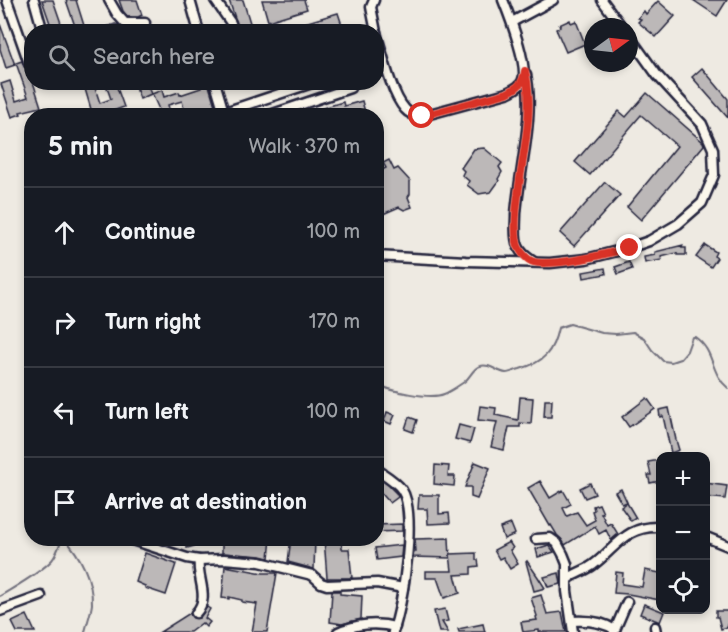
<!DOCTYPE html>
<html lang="en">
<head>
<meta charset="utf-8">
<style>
	body { margin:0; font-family:"Balsamiq Sans",sans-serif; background:#242831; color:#f1f3f6 }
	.controls { position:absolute; right:18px; bottom:18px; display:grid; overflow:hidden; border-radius:12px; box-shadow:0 3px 9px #0003 }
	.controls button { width:54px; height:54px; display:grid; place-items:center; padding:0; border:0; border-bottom:2px solid #363941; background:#171b24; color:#f1f3f6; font:30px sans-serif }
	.compass { position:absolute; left:584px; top:18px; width:54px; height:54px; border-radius:50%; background:#171b24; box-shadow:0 3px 9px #0003; rotate:75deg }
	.stop { position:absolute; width:18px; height:18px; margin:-14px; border:4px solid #d93025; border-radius:50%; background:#fff }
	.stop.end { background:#d93025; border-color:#fff; box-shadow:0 2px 6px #0008 }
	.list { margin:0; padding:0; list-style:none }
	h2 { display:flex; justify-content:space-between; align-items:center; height:78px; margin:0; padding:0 24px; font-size:26px }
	h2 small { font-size:20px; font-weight:400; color:#9ea1a6 }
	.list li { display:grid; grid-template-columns:39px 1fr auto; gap:18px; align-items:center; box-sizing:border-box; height:90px; padding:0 24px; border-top:2px solid #363941 }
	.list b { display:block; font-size:22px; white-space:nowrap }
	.list em { font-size:20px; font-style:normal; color:#9ea1a6 }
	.icon { flex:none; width:33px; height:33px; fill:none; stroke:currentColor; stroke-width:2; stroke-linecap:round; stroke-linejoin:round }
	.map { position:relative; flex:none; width:728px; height:632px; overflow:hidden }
	.search { position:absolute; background:#171b24; box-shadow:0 3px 9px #0003; left:24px; top:24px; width:360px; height:66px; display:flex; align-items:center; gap:15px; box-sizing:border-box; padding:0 21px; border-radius:24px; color:#9ea1a6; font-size:22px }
	.panel { position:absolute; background:#171b24; box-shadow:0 3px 9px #0003; left:24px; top:108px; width:360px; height:438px; border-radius:24px }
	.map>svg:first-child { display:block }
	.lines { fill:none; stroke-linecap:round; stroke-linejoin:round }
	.stream { stroke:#716f7c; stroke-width:2 }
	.building { fill:#bcb8b8; stroke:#22223b; stroke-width:1.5 }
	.minor-casing { stroke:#22223b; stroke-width:13 }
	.minor { stroke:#fbf7ec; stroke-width:8 }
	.route { stroke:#d93025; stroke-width:8 }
</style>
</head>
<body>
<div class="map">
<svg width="728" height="632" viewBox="0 0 728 632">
	<rect width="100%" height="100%" fill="#eeeae2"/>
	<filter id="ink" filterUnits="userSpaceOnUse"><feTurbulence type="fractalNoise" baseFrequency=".0167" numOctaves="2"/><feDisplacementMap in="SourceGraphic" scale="12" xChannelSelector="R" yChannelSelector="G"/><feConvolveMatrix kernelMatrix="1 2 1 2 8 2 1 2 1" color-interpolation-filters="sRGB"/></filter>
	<g filter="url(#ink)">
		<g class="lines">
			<g class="stream">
				<path d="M 376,384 C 390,391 430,400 444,394 C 451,391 458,386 464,382 C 471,377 472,369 480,366 C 490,363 497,372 506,373 C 510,373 516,370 520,369 C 544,362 553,352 558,328 L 570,324 L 602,333 L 616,334 L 633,332 L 644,338 L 652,350 L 663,361 L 671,362 L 680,359 L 687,351 L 692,337 L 695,337 C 716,352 709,372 728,388"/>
				<path d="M 64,538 C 80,555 93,580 92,604 C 91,613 87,623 85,632"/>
				<path d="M 0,596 C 16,586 39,574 52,560 C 57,554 59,546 62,538"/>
			</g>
		</g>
		<g class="building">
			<polygon points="42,0 53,0 64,32 53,32"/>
			<polygon points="66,0 76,0 86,32 77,32"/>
			<polygon points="119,0 137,0 142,15 138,17 128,17 123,11"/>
			<polygon points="229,0 243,0 251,26 239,30"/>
			<polygon points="262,0 304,0 307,9 268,21"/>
			<polygon points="693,0 727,0 717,16"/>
			<polygon points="658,1 675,16 656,37 638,22 641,19 638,18 644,11 646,14"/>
			<polygon points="338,13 343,28 333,32 281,32 281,30"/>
			<polygon points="570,20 571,23 576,21 585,44 566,52 556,29 560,27 559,25"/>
			<polygon points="0,24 15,65 6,68 0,49"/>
			<polygon points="115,24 118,25 124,29 125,32 97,32 97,30"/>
			<polygon points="22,61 24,67 28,69 32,82 33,82 41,107 20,112 21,114 12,117 1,84 10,81 16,101 28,97 16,63"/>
			<polygon points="702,68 728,99 728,118 692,77"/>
			<polygon points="83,82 93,82 100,103 111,99 105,82 115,82 124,107 104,114 104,116 93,116"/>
			<polygon points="134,82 146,82 151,94 140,99"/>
			<polygon points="200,82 208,82 216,109 210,111 211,116 186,116 182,101 168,105 171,116 162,116 152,94 162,90 164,97 179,92 180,95 201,88"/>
			<polygon points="647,93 703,142 704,145 641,220 627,207 677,146 641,115 590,175 575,162 619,111 626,117"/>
			<polygon points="362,101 366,116 303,116 302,114 343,102 344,106"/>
			<polygon points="484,148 502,163 499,167 502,172 498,179 499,181 491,192 479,194 467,185 469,181 462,175 464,171 461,168 474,149"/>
			<polygon points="389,160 394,170 398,168 410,181 410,194 408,197 412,207 404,210 399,207 376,217 376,173 386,168 383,163"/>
			<polygon points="605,182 620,195 574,246 560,233"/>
			<polygon points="683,245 682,248 686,248 686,255 677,255 677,253 661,257 662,260 645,263 644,257 655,255 655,252"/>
			<polygon points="705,245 716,252 714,256 717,258 711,267 696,257"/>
			<polygon points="629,262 632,269 618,274 615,267"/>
			<polygon points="605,268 606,274 584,278 583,272"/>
			<polygon points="520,397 533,398 531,424 520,423 520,427 509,427 504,450 491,447 497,422 478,420 480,406 496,408 495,415 518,420"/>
			<polygon points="647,398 655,409 629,427 622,417"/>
			<polygon points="545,400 552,400 551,417 544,417"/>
			<polygon points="669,408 676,440 679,450 671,453 663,416 660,417 659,410"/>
			<polygon points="387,412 395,415 391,424 384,421"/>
			<polygon points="409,417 417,420 413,432 405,429"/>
			<polygon points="459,425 474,429 470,443 455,439"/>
			<polygon points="660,460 660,481 650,483 648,475 651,475 648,462"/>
			<polygon points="475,462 490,468 477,499 471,497 471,487 465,487"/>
			<polygon points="435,465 449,466 448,476 455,476 454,486 434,484"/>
			<polygon points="378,478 389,486 396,493 398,497 390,503 376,487 376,479"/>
			<polygon points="540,481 550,498 563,490 571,504 563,508 567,516 577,512 586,525 595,520 592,511 594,510 593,506 599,504 603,513 601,513 607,525 611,523 618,534 611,540 606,530 599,534 595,526 565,545 562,540 557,535 551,525 550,526 528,488"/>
			<polygon points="590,483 595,494 585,498 580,488"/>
			<polygon points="705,483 727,486 725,499 705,497"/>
			<polygon points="621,489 627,502 622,504 615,492"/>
			<polygon points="419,495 439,495 439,514 449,513 450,523 428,524 427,509 418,509"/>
			<polygon points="627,503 636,518 631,521 621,507"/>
			<polygon points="402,524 402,531 376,532 376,525"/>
			<polygon points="511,524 515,534 504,539 500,528"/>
			<polygon points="185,538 197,538 198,545 187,548"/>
			<polygon points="222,538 271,538 269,558 261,556 222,553"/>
			<polygon points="291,538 315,538 314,569 288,562"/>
			<polygon points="324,538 341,538 342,549 349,549 352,578 327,578"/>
			<polygon points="449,538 450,558 413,557 414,551 416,551 415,539"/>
			<polygon points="509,542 513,548 510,550 518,564 510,569 503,557 499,559 494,550"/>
			<polygon points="402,545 401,557 377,560 375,548"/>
			<polygon points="549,545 554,552 538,557 536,549"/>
			<polygon points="145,553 176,564 166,595 145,588 145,586 136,582"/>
			<polygon points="476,553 476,560 478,560 479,566 471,567 471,574 455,575 460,593 444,598 437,578 426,578 426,571 452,571 450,554"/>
			<polygon points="527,561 538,577 545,588 534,591 526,562"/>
			<polygon points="225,566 263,573 277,573 267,632 252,632 257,604 242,602 242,600 229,597 229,599 222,598"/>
			<polygon points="645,570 660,573 660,600 628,594 614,593 616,572 623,573 622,584 642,587"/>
			<polygon points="559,573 561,584 548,587 544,577"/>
			<polygon points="332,591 340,591 340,594 362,596 361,619 342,624 330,622"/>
			<polygon points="541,595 547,614 562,612 566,632 539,632 539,630 523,632 521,622 537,620 536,617 537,616 531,598"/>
			<polygon points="644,604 664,612 660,622 640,614"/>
			<polygon points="207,607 210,609 205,618 210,622 206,627 202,623 190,632 160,632 190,613 193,618 199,618"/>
			<polygon points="445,609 448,621 442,622 448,632 439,632 434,611"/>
			<polygon points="716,611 728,611 728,627 721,629 718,617 716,617"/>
			<polygon points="27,615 35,632 17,632 12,622"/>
			<polygon points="483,624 485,632 459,632 458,629"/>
		</g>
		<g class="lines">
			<g class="minor-casing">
				<g id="minor">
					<polyline points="7,0 29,63"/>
					<polyline points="34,0 43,32"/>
					<polyline points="109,0 117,14 125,23 145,23"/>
					<polyline points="190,0 199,32"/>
					<polyline points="215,0 231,23 233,32"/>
					<polyline points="374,0 371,7 376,32"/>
					<polyline points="602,0 622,27"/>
					<polyline points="512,22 553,0"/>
					<path d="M 376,32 C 382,52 391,94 405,109 C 410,115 416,116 422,116 L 507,93 C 512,90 519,88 522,82 C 530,69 509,15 503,0"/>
					<path d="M 526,75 C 535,114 519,172 516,214 C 516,224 514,237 518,246 C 521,254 527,257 534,262"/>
					<polyline points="215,82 225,116"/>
					<polyline points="225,112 315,82"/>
					<polyline points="267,116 350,88"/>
					<polyline points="376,256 466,261 550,263 586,259 629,248 649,241 678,224 702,203 714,175 713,149 702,124 657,75 629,36"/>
					<path d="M 376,469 C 385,475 396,481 402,490 C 417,513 403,606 393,632"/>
					<polyline points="706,537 728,546"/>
					<polyline points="126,538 187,558 199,560 224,559 260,562 312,575 321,583 327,585 377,583 403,588"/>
					<polyline points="536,539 550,538 557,543 563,554 567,564 567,591 573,632"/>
					<path d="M 568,579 C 575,573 585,571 593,565 C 616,548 626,525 660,527"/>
					<polyline points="0,611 41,596"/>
					<path d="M 196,613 C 211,597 196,578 199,560"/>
					<path d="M 572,621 C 587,620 602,621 615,630"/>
					<polyline points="655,627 656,632"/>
					<path d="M 338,632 C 355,624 377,622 395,627"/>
					<polyline points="614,632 627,602"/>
				</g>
			</g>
			<use href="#minor" class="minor"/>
		</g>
	</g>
	<g class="lines" filter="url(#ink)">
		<path class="route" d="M 422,116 L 507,93 C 517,88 523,84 525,71 C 535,111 522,155 518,195 C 516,210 514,227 517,242 C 518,249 526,260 534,262 C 537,263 540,263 543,263 C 572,263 601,255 630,248"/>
	</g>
</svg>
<div class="controls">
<button>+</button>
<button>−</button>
<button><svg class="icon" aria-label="locate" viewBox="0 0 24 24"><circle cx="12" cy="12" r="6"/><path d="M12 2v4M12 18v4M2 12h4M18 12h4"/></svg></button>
</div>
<svg class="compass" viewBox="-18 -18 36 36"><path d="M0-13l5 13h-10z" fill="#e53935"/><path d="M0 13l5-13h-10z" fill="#9ea1a6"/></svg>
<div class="stop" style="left:422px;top:116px"></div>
<div class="stop end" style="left:630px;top:248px"></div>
<div class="search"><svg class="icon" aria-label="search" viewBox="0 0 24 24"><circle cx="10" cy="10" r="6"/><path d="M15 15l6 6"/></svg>Search here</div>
<section class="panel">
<h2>5 min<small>Walk · 370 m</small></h2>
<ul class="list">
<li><svg class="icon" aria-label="ahead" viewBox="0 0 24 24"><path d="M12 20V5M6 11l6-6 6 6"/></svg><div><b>Continue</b></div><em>100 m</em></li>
<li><svg class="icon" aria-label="right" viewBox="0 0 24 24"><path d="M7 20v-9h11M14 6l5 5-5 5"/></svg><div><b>Turn right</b></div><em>170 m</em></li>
<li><svg class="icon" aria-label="left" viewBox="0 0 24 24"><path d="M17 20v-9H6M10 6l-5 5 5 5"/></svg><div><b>Turn left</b></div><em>100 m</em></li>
<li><svg class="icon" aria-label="arrive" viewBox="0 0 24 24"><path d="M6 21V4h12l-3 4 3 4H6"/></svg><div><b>Arrive at destination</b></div></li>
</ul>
</section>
</div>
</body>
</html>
